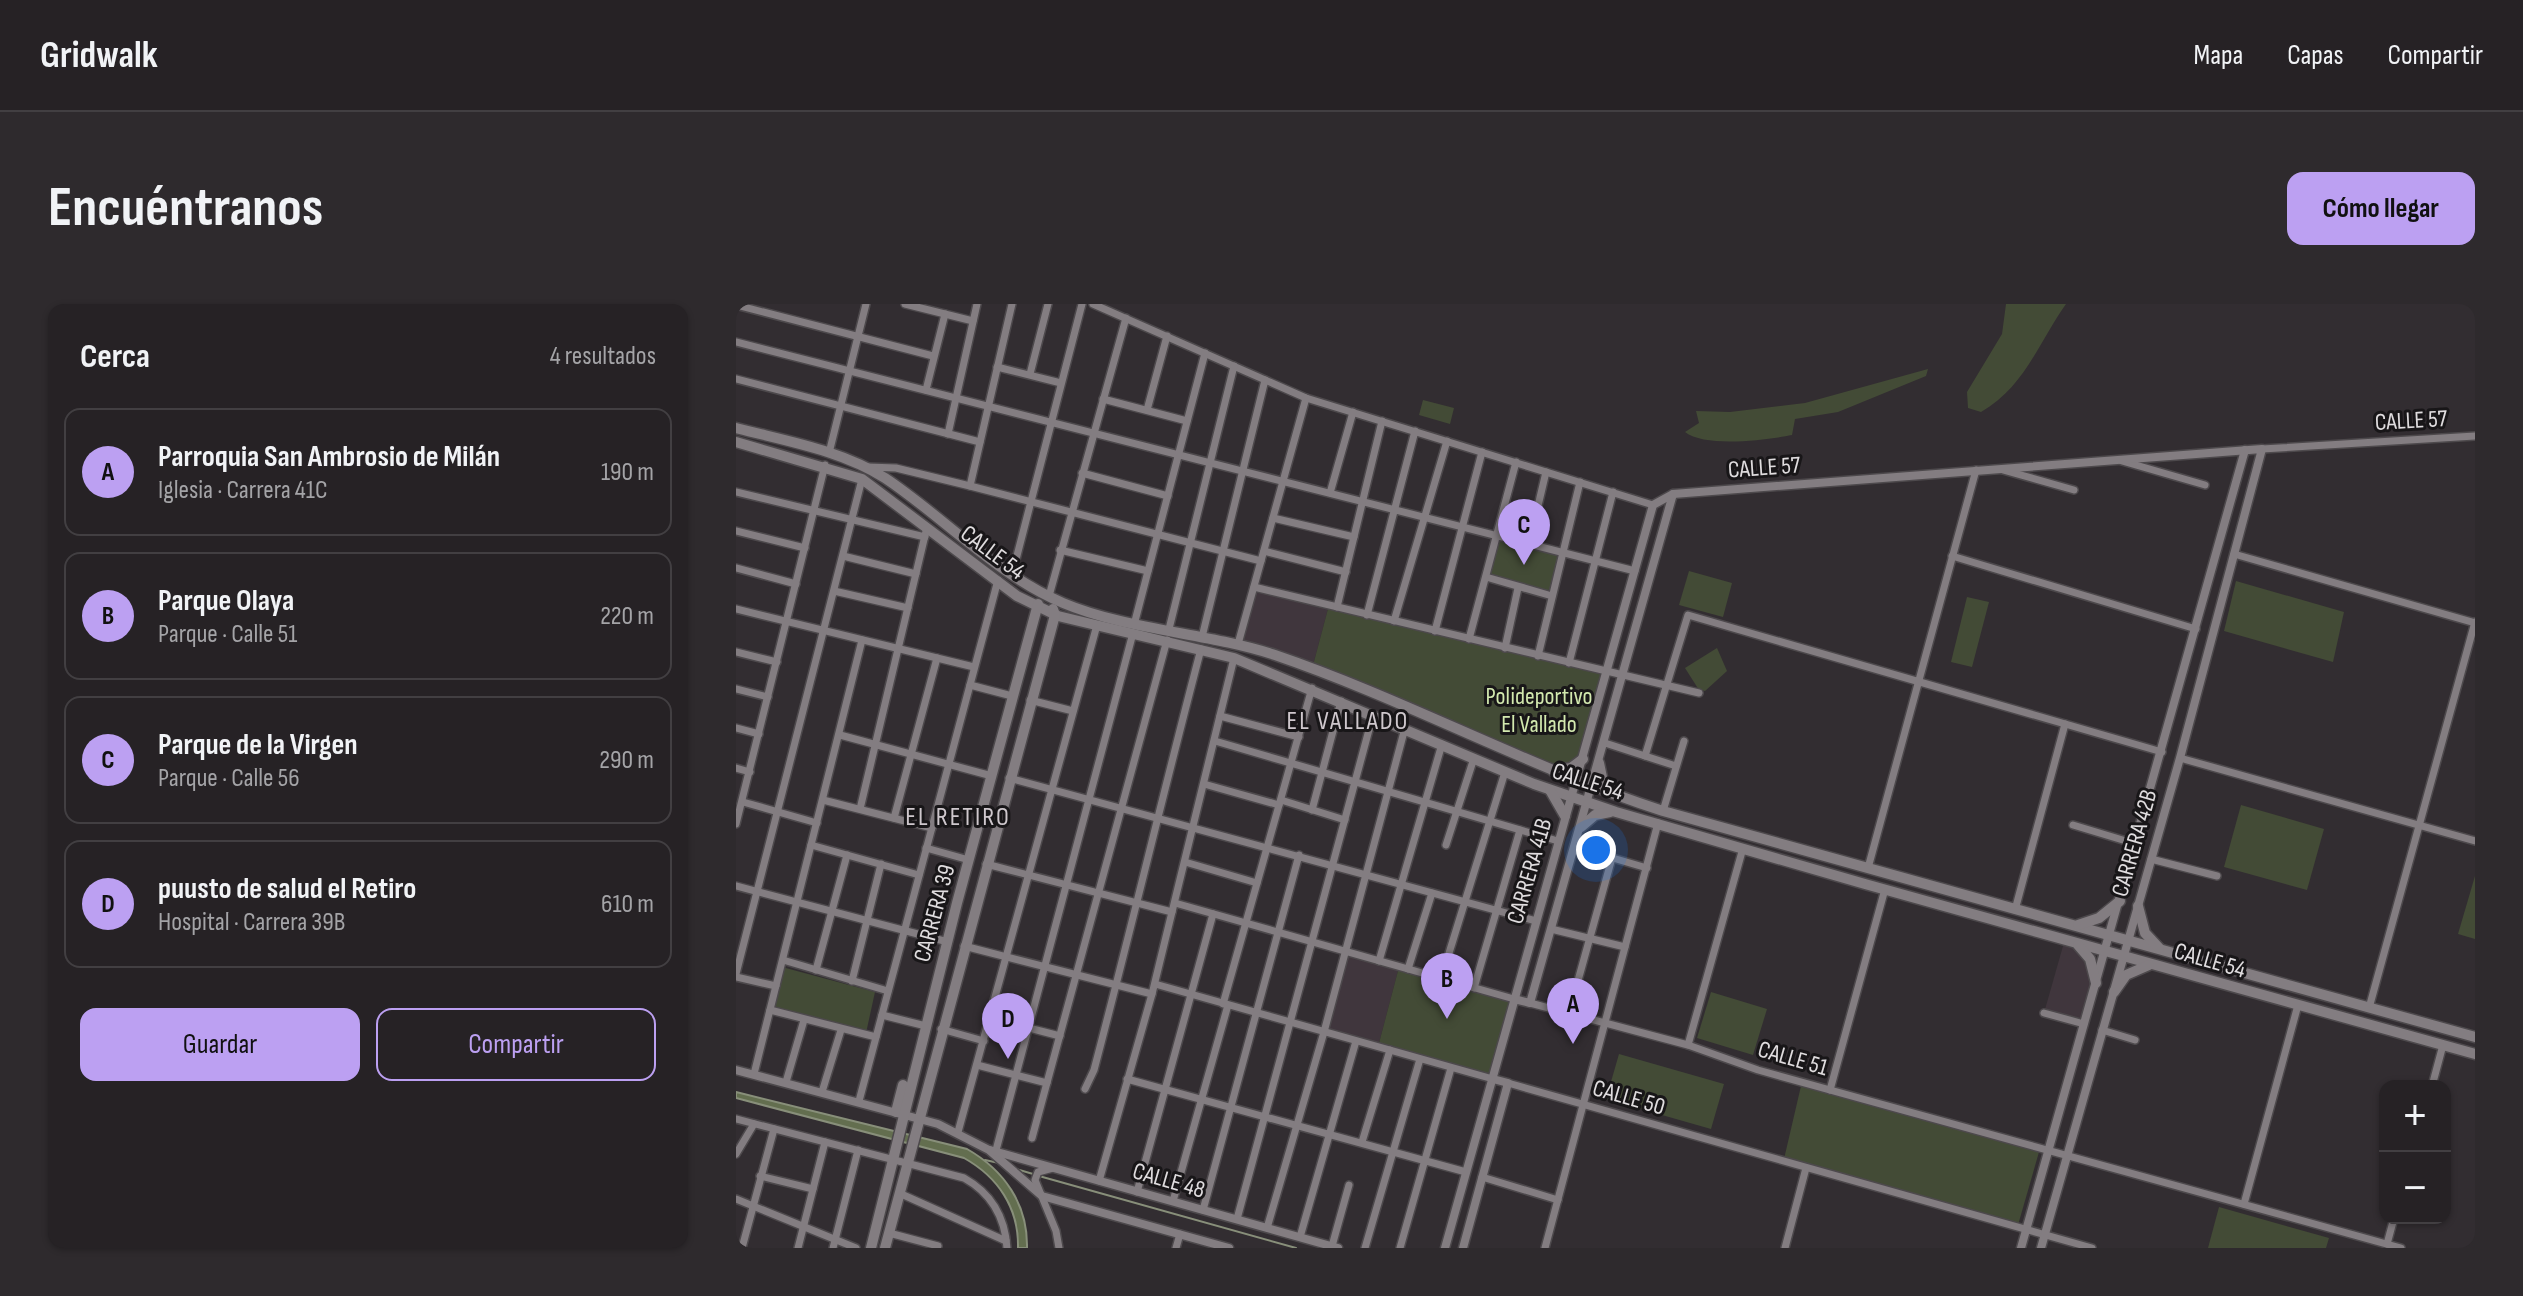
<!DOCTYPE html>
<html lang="es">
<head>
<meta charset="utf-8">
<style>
	body { margin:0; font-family:"Sofia Sans Condensed",sans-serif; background:#2e2a2d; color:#f1f3f6 }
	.controls { position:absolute; right:24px; bottom:24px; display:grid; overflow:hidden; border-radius:16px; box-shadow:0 2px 6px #0004 }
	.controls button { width:72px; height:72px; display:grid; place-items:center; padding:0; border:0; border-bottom:2px solid #423f42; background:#262225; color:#f1f3f6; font:40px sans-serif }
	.you { position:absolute; left:860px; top:546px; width:28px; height:28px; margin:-20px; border:6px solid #fff; border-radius:50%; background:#1a73e8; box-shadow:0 0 0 12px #1a73e833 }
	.badge { display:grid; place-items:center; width:52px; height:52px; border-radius:50%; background:#bca0f2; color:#111; font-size:26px; font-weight:700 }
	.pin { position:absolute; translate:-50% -66px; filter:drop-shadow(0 2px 4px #0008) }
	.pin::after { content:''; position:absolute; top:42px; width:28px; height:24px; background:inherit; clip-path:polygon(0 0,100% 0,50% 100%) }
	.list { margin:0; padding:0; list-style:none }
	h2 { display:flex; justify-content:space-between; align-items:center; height:104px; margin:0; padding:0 32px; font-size:34px }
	h2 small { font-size:26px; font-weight:400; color:#a4a4a7 }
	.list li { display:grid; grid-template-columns:52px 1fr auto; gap:24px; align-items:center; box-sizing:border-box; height:128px; margin:0 16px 16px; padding:0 16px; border:2px solid #423f42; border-radius:16px }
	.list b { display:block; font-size:30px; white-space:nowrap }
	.list p { margin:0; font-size:26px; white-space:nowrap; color:#a4a4a7 }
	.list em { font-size:26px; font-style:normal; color:#a4a4a7 }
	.actions { display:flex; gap:16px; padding:24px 32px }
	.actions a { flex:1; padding:18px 0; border:2px solid #bca0f2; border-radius:16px; text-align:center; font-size:28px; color:#bca0f2 }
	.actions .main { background:#bca0f2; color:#111 }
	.map { position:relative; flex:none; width:1739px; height:944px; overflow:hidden; border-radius:16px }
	header { display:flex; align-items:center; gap:48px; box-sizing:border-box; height:112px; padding:0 40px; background:#262225; border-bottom:2px solid #423f42 }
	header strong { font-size:38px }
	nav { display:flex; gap:44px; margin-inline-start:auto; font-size:28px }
	.intro { display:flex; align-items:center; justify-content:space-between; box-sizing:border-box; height:192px; padding:0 48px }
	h1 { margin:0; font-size:56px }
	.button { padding:20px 36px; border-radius:16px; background:#bca0f2; color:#111; font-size:28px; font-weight:700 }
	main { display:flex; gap:48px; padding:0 48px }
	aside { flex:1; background:#262225; border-radius:16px; box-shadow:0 2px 6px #0004 }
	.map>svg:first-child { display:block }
	.built { fill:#40363d }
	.green { fill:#434b36 }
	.water { fill:#636e4f; stroke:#888f7a; stroke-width:2 }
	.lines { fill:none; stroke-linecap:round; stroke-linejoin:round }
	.stream { stroke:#888f7a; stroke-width:2 }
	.minor-casing { stroke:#4d494c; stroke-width:10 }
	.tertiary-casing { stroke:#4d494c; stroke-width:11 }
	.secondary-casing { stroke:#4d494c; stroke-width:13 }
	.minor { stroke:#837d81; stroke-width:7 }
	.tertiary { stroke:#837d81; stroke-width:8 }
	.secondary { stroke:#837d81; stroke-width:10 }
	.labels { text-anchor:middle; stroke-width:6; stroke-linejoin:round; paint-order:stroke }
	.street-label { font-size:24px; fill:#e0dddf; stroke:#181618 }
	.park-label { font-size:24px; fill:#d3e9af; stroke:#181618 }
	.neighbourhood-label { font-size:26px; letter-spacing:2px; fill:#cfc8cd; stroke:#181618 }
</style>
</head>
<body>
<header>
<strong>Gridwalk</strong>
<nav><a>Mapa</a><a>Capas</a><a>Compartir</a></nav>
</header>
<div class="intro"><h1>Encuéntranos</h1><a class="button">Cómo llegar</a></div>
<main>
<aside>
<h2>Cerca<small>4 resultados</small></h2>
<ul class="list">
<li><span class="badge">A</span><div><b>Parroquia San Ambrosio de Milán</b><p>Iglesia · Carrera 41C</p></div><em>190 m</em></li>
<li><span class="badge">B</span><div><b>Parque Olaya</b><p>Parque · Calle 51</p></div><em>220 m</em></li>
<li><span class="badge">C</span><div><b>Parque de la Virgen</b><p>Parque · Calle 56</p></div><em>290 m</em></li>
<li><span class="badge">D</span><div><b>puusto de salud el Retiro</b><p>Hospital · Carrera 39B</p></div><em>610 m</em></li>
</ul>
<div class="actions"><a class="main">Guardar</a><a>Compartir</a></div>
</aside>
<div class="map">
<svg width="1739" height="944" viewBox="0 0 1739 944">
	<rect width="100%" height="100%" fill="#322d31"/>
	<g class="built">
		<polygon points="518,283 593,301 576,365 502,340"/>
		<polygon points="1329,635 1337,638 1360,671 1348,720 1308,709"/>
		<polygon points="608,647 663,663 642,743 588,728"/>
	</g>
	<g class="green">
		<path d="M 1270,0 L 1330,0 C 1303,38 1288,84 1245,108 L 1232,104 L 1231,88 L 1266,30 Z"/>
		<path d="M 1192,65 L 1190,72 L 1102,108 L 1059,115 L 1056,131 C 1031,136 969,144 949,128 L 963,119 L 960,107 L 994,108 L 1069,99 Z"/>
		<polygon points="687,96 718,104 714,120 683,111"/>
		<polygon points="761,232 826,249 816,292 750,273"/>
		<polygon points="953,267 996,279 987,313 943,301"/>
		<polygon points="1500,277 1608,308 1597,358 1488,327"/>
		<polygon points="1231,293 1253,298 1236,363 1215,358"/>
		<polygon points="593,301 871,368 847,455 829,466 576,365"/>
		<polygon points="981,344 991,367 969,387 963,386 949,364"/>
		<polygon points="1505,501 1588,525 1571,586 1488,563"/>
		<polygon points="1739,572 1739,635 1722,630"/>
		<polygon points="46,663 139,688 130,729 37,705"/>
		<polygon points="663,663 778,695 757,775 642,743"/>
		<polygon points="975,688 1031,705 1017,751 961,734"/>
		<polygon points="883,750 988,780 975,825 870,795"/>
		<polygon points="1065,782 1303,848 1282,921 1048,855"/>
		<polygon points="1483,903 1593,934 1590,944 1472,944"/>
	</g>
	<path class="water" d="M 0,788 L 231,845 C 268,866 292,900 291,944 L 282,944 C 283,904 262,873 228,854 L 0,794 Z"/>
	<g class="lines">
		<g class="stream">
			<polyline points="249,856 263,859"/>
			<polyline points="280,865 297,870"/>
			<polyline points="303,872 560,944"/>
		</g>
		<g class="minor-casing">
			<g id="minor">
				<polyline points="169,0 237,17"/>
				<polyline points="357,0 570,94 917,201"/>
				<polyline points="0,1 197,52"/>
				<polyline points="0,38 899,267"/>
				<polyline points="261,63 325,79"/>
				<polyline points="294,70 312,0"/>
				<polyline points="0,75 244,138"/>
				<polyline points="190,86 209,10"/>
				<polyline points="367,95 451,117"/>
				<polyline points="411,106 431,32"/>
				<polyline points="212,130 241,0"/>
				<polyline points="1526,145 1739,132"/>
				<polyline points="93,149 130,0"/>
				<polyline points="1386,157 1469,181"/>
				<polyline points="131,163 160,164 234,182 525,257"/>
				<polyline points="1267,166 1338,186"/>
				<polyline points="346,169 432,192"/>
				<polyline points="234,182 276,0"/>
				<polyline points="0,188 189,233"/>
				<polyline points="594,189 617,108"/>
				<polyline points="537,214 618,233"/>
				<polyline points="0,227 69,244"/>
				<polyline points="793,240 810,168"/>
				<polyline points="324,246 412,267"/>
				<polyline points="528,247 610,268"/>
				<polyline points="1498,250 1739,319"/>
				<polyline points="107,252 180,270"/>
				<polyline points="1216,252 1460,325"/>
				<polyline points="0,264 60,280"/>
				<polyline points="276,271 346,0"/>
				<polyline points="750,273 816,292"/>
				<polyline points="518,283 963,389"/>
				<polyline points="98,287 172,304"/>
				<polyline points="313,292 390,14"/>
				<polyline points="601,303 646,117"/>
				<polyline points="0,305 238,363"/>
				<polyline points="631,311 679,127"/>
				<polyline points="399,317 469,49"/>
				<polyline points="658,317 711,137"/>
				<polyline points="433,325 498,62"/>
				<polyline points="699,327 746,148"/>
				<polyline points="466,333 529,76"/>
				<polyline points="733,335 780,158"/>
				<polyline points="502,340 570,94"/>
				<polyline points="769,344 782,284"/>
				<polyline points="0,348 41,358"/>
				<polyline points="802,352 844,178"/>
				<polyline points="833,359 877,188"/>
				<polyline points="234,381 276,392"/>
				<polyline points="0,385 32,393"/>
				<polyline points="294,396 337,407"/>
				<polyline points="484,412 563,433"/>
				<polyline points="0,424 23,430"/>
				<polyline points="104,431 256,472"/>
				<polyline points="479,437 822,537"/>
				<polyline points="869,439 940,462"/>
				<polyline points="909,452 952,311 1426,448"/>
				<polyline points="1444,454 1739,537"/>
				<polyline points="0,464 14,468"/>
				<polyline points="273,474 800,617"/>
				<polyline points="468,480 543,501"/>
				<polyline points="87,496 196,524"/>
				<polyline points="545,496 609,516"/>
				<polyline points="7,498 81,519"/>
				<polyline points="124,505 191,223"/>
				<polyline points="576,506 605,397"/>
				<polyline points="927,507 948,437"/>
				<polyline points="158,514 201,354"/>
				<polyline points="0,520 89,161"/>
				<polyline points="1337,521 1400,540"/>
				<polyline points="75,541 183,571"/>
				<polyline points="710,541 738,454"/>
				<polyline points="839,543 911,564"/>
				<polyline points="190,544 233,556"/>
				<polyline points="1415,555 1481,572"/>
				<polyline points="449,558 521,579"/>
				<polyline points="250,560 436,608"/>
				<polyline points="1132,564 1240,166"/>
				<polyline points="0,582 212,638"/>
				<polyline points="439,599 778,695"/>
				<polyline points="1279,606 1329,420"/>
				<polyline points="815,625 889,643"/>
				<polyline points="228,642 416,690"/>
				<polyline points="47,656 152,687"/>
				<polyline points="643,657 706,440"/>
				<polyline points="672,665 696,589"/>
				<polyline points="80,666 111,551"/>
				<polyline points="0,670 126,175"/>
				<polyline points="0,673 40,682"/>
				<polyline points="705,675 769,468"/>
				<polyline points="116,677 145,560"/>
				<polyline points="419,680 757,775"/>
				<polyline points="738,684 784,526"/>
				<polyline points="794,699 952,741 1022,766 1665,944"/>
				<polyline points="487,700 576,384"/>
				<polyline points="1633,704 1739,318"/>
				<polyline points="34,706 140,733"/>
				<polyline points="833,709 876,554"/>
				<polyline points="1308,709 1348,720"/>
				<polyline points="146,711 190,722"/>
				<polyline points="254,714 324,732"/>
				<polyline points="205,725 248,737"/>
				<polyline points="1366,726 1399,736"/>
				<polyline points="952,741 1007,544"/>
				<polyline points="241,761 311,779"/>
				<polyline points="18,770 126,336"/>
				<polyline points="391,775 730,868"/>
				<polyline points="50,778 68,716"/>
				<polyline points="772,779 1356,944"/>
				<polyline points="1696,782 1707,741"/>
				<path d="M 349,785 L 358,766 C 395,626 428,485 465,345"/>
				<polyline points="1094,786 1149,585"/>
				<polyline points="86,788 105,726"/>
				<polyline points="123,797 262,276"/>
				<path d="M 0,815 L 228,874 C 255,889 269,913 271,944"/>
				<polyline points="222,828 361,321"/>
				<polyline points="296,834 431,336"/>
				<polyline points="626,838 654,746"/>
				<polyline points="0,850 18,820"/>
				<polyline points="259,850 397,329"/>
				<polyline points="317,864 302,868 299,876 320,927 323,944"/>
				<polyline points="24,872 77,885"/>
				<polyline points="746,873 822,896"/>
				<polyline points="363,877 416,690 498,354"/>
				<polyline points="401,888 477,610"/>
				<polyline points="163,889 270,937"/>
				<polyline points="0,895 120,944"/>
				<polyline points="437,897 492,701"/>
				<polyline points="1508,900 1562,701"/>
				<polyline points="467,906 563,551"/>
				<polyline points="501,915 637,411"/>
				<polyline points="531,924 588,728 669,424"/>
				<polyline points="153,929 202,942"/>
				<polyline points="564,933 620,737"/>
				<polyline points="1651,940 1658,914"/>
				<polyline points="596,942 613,881"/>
				<polyline points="6,944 38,825"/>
				<polyline points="62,944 89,838"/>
				<polyline points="97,944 122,846"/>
				<polyline points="440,944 444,930"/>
				<polyline points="629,944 684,755"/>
				<polyline points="664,944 715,764"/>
				<polyline points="809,944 922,519"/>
				<polyline points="1049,944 1070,864"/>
			</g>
		</g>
		<g class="tertiary-casing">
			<g id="tertiary">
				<polyline points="778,695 794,699 937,190"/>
				<polyline points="0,766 202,820 253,846 306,892 493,944"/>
				<polyline points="254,846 602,944"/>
				<polyline points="709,944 917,201 937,190 1526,145 1444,454 1305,944"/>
				<polyline points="727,944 772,779 757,775"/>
				<polyline points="1285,944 1509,146"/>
			</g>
		</g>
		<g class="secondary-casing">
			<g id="secondary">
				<path d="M 0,124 C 50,137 105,146 149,174 C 209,214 259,270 327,299 C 391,326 472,329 539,351 C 671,396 794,464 927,507 L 1739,733"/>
				<polyline points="0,138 126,175 281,292 322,312 498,354 798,480 880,508 1129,580 1739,750"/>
				<polyline points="863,459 867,478 878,490"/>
				<polyline points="817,467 835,464 847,455"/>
				<polyline points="814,486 829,512"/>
				<polyline points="845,523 859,511 874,508"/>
				<polyline points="1402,602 1409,629 1423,644"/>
				<polyline points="1342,621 1363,614 1384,597"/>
				<polyline points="1342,641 1354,655 1360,679"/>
				<polyline points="1378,688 1390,671 1413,661"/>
				<polyline points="160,808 167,781"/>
				<polyline points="135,944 221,599 302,300"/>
				<polyline points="149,944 319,311 317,305"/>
			</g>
		</g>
		<use href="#minor" class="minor"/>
		<use href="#tertiary" class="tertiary"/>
		<use href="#secondary" class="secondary"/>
	</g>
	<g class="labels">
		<g class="street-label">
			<text transform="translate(1675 116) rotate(-3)" y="8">CALLE 57</text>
			<text transform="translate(1028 163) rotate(-4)" y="8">CALLE 57</text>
			<text transform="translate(257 248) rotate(37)" y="8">CALLE 54</text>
			<text transform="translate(852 477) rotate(18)" y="8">CALLE 54</text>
			<text transform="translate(1398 539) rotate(-74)" y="8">CARRERA 42B</text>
			<text transform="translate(793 567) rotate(-74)" y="8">CARRERA 41B</text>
			<text transform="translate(198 609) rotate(-75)" y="8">CARRERA 39</text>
			<text transform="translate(1474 656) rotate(16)" y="8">CALLE 54</text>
			<text transform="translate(1057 754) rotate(16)" y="8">CALLE 51</text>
			<text transform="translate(893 793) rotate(16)" y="8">CALLE 50</text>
			<text transform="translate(433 876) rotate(16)" y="8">CALLE 48</text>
		</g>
		<g class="park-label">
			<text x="803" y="400">Polideportivo<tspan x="803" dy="28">El Vallado</tspan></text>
		</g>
		<g class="neighbourhood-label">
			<text x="612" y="425">EL VALLADO</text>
			<text x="222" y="521">EL RETIRO</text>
		</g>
	</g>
</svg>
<div class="controls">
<button>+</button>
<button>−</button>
</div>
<div class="you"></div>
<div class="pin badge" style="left:837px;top:740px">A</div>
<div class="pin badge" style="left:711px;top:715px">B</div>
<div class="pin badge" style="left:788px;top:261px">C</div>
<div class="pin badge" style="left:272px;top:755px">D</div>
</div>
</main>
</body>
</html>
